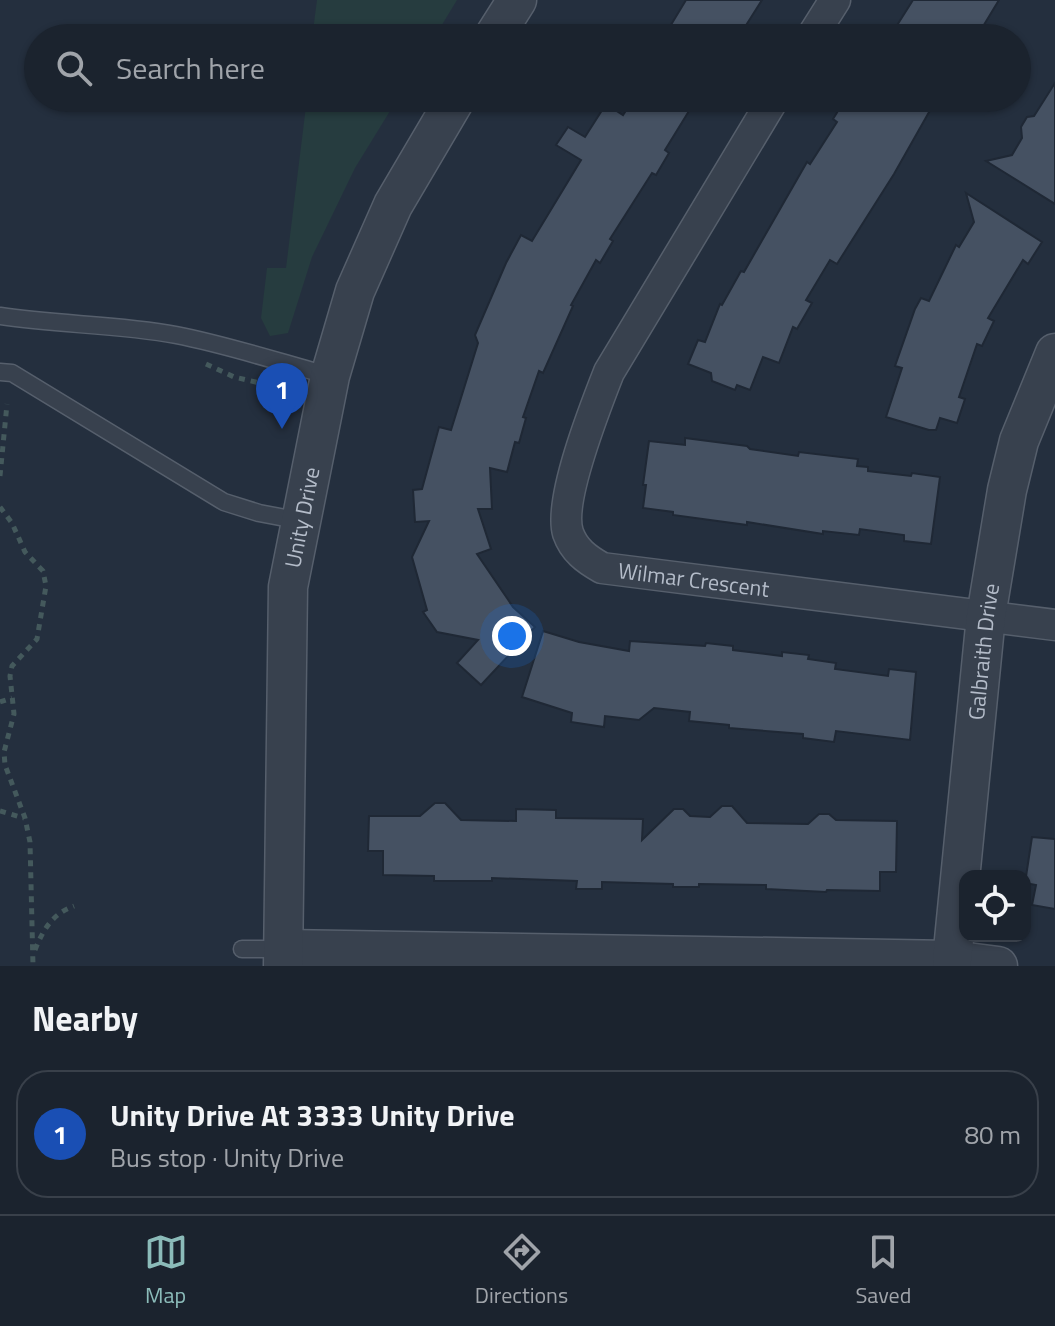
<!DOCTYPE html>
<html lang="en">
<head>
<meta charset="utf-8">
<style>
	body { margin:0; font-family:"Titillium Web",sans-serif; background:#242b36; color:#f1f3f6 }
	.controls { position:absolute; right:24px; bottom:24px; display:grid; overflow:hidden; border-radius:16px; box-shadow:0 2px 6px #0004 }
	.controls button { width:72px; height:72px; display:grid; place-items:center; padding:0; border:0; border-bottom:2px solid #39404a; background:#1b232e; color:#f1f3f6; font:40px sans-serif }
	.you { position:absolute; left:512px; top:636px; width:28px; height:28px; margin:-20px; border:6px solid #fff; border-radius:50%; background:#1a73e8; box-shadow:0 0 0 12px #1a73e833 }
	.badge { display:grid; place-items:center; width:52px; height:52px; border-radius:50%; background:#8bbbb9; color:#fff; font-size:26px; font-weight:700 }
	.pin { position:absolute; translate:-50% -66px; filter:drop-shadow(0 2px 4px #0008) }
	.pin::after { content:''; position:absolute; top:42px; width:28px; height:24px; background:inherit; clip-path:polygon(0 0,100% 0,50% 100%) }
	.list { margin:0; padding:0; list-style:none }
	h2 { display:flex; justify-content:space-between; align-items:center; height:104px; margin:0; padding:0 32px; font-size:34px }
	h2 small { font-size:26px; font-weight:400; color:#a0a4aa }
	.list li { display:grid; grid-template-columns:52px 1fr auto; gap:24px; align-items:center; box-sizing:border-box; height:128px; margin:0 16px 16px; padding:0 16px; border:2px solid #39404a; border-radius:32px }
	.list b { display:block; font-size:30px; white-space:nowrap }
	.list p { margin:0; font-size:26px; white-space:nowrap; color:#a0a4aa }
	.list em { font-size:26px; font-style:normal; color:#a0a4aa }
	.icon { flex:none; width:44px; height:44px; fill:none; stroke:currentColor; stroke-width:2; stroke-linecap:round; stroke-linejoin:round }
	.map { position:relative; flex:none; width:1055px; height:966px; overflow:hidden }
	.search { position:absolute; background:#1b232e; box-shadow:0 2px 6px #0004; left:24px; right:24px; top:24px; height:88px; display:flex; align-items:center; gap:20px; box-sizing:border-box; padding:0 28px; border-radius:44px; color:#a0a4aa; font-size:30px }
	.sheet { height:248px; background:#1b232e }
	nav { display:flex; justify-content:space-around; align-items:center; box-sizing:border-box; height:112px; border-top:2px solid #39404a; background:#1b232e; font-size:22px; color:#a0a4aa }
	nav a { display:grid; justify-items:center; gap:4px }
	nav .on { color:#8bbbb9 }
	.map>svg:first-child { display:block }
	.green { fill:#263c3f }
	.building { fill:#455162; stroke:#1f2835; stroke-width:2 }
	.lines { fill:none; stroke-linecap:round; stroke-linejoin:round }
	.service-casing { stroke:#565f6c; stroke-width:19 }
	.minor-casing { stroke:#565f6c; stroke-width:33 }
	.tertiary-casing { stroke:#565f6c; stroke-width:41 }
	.path { stroke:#44595c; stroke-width:5; stroke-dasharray:6 6; stroke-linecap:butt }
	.service { stroke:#38414e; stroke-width:16 }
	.minor { stroke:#38414e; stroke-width:30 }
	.tertiary { stroke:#38414e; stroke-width:38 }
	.labels { text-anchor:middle; stroke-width:7; stroke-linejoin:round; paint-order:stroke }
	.street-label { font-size:22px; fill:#b4bcc9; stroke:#1d2633 }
</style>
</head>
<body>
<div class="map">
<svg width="1055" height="966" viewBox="0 0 1055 966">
	<rect width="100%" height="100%" fill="#242f3e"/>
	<g class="green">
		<polygon points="317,0 457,0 434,38 312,38"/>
		<polygon points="307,98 398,98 355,168 312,257 288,333 270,336 261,318 267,268 286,268"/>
	</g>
	<g class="building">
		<polygon points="686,0 762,0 738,38 663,38"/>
		<polygon points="913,0 999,0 976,38 889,38"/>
		<polygon points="1055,83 1055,204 986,161 1012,155 1022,138 1021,127 1027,117 1034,116"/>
		<polygon points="634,98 697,98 665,150 669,153 656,175 652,173 610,239 613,241 600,263 596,260 571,305 573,306 543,373 539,371 523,417 526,418 519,443 515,442 507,472 490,468 492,509 478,509 491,549 477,554 513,607 535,627 481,685 457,663 478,640 437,632 423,612 427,610 412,557 429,521 415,522 413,490 422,489 439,427 451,430 478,343 475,335 506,263 521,235 532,241 581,160 556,145 568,127 585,137 606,104 623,115"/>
		<polygon points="846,98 937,98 894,174 837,264 830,260 806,300 812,303 797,329 793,327 779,363 763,357 750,390 737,385 735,390 712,381 711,373 688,364 698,340 705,342 720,304 722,305 741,271 744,272 807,162 810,164 837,122 833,119"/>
		<polygon points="966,193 1042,242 1028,264 1023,260 988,318 994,321 982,346 977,344 959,397 965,399 957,423 940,418 936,430 929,430 886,417 902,368 895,366 915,309 921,298 929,301 956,245 959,247 974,222"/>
		<polygon points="685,438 747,446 750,449 798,456 799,452 858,459 857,466 868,467 868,471 911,476 912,473 940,477 931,544 904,541 904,535 860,529 859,535 823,531 823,534 747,522 747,525 673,515 673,512 643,508 646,485 643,485 649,441 685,445"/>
		<polygon points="543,631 579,642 629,651 630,641 705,646 706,643 733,646 733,650 782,656 782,652 809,655 808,659 836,663 835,669 888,676 889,669 916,672 910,740 836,731 834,742 803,738 803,734 729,728 729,725 689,721 690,712 654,708 639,720 605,716 604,727 571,722 572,713 522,697"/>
		<polygon points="435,803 445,803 461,820 516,821 516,809 556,810 556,818 643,819 642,840 674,809 683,809 690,816 710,817 722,806 732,806 747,823 808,824 819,814 829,814 836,820 897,821 896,872 880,872 880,891 827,890 826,892 766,889 766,885 699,884 699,887 673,887 673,884 602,882 602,889 576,889 577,881 492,878 492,881 434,881 434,876 383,875 383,851 368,851 369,816 420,816"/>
		<polygon points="1032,837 1055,839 1055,909 1032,905 1036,885 1025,883"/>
	</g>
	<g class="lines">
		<g class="service-casing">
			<g id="service">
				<path d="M 0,316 C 58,325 118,324 176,335 C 228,345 279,362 330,376"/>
				<polyline points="0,372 12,373 224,502 259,513 301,521"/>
				<polyline points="242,949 284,949"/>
			</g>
		</g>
		<g class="minor-casing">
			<g id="minor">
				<polyline points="811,38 835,0"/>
				<path id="s1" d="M 774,98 L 609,372 C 596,405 558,501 568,533 C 574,550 586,559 602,568 L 1055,625"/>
			</g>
		</g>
		<g class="tertiary-casing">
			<g id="tertiary">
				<polyline points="493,38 517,0"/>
				<polyline points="284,949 952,960 998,966"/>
				<path id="s2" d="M 952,960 L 986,616 L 1007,490 L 1019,441 L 1055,353"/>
				<path id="s3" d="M 283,966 L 288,587 L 330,376 L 355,291 L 393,205 L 456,98"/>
			</g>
		</g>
		<g class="path">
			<polyline points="206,364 234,377 281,388"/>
			<polyline points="0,476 7,404"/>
			<polyline points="0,507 12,523 25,552 43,571 46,586 37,639 12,666 10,676 14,714 4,752 5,765 25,818 30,842 33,966"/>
			<polyline points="0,702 12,698"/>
			<polyline points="0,811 24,818"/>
			<path d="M 35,950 C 43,930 52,914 74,906"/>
		</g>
		<use href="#service" class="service"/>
		<use href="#minor" class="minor"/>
		<use href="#tertiary" class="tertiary"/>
	</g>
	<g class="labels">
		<g class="street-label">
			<text dy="8" stroke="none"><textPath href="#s3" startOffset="450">Unity Drive</textPath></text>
			<text dy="8" stroke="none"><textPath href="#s1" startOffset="630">Wilmar Crescent</textPath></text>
			<text dy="8" stroke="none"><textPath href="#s2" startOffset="310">Galbraith Drive</textPath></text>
		</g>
	</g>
</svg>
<div class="controls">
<button><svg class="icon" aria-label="locate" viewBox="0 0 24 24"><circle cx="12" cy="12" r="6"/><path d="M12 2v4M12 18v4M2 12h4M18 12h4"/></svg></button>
</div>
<div class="you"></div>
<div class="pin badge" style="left:282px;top:429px;background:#1a4fb4">1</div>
<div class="search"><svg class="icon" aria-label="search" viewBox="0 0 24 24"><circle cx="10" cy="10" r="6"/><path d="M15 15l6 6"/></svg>Search here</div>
</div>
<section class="sheet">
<h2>Nearby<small></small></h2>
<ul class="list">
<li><span class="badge" style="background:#1a4fb4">1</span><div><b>Unity Drive At 3333 Unity Drive</b><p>Bus stop · Unity Drive</p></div><em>80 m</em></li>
</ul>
</section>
<nav>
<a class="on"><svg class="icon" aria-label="map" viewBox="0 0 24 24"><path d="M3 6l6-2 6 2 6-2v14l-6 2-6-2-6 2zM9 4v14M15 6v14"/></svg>Map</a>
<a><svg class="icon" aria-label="directions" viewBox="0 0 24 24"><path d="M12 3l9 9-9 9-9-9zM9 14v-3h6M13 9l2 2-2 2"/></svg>Directions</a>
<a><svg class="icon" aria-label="saved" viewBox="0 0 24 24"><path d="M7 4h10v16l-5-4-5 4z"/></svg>Saved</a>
</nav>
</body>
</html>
